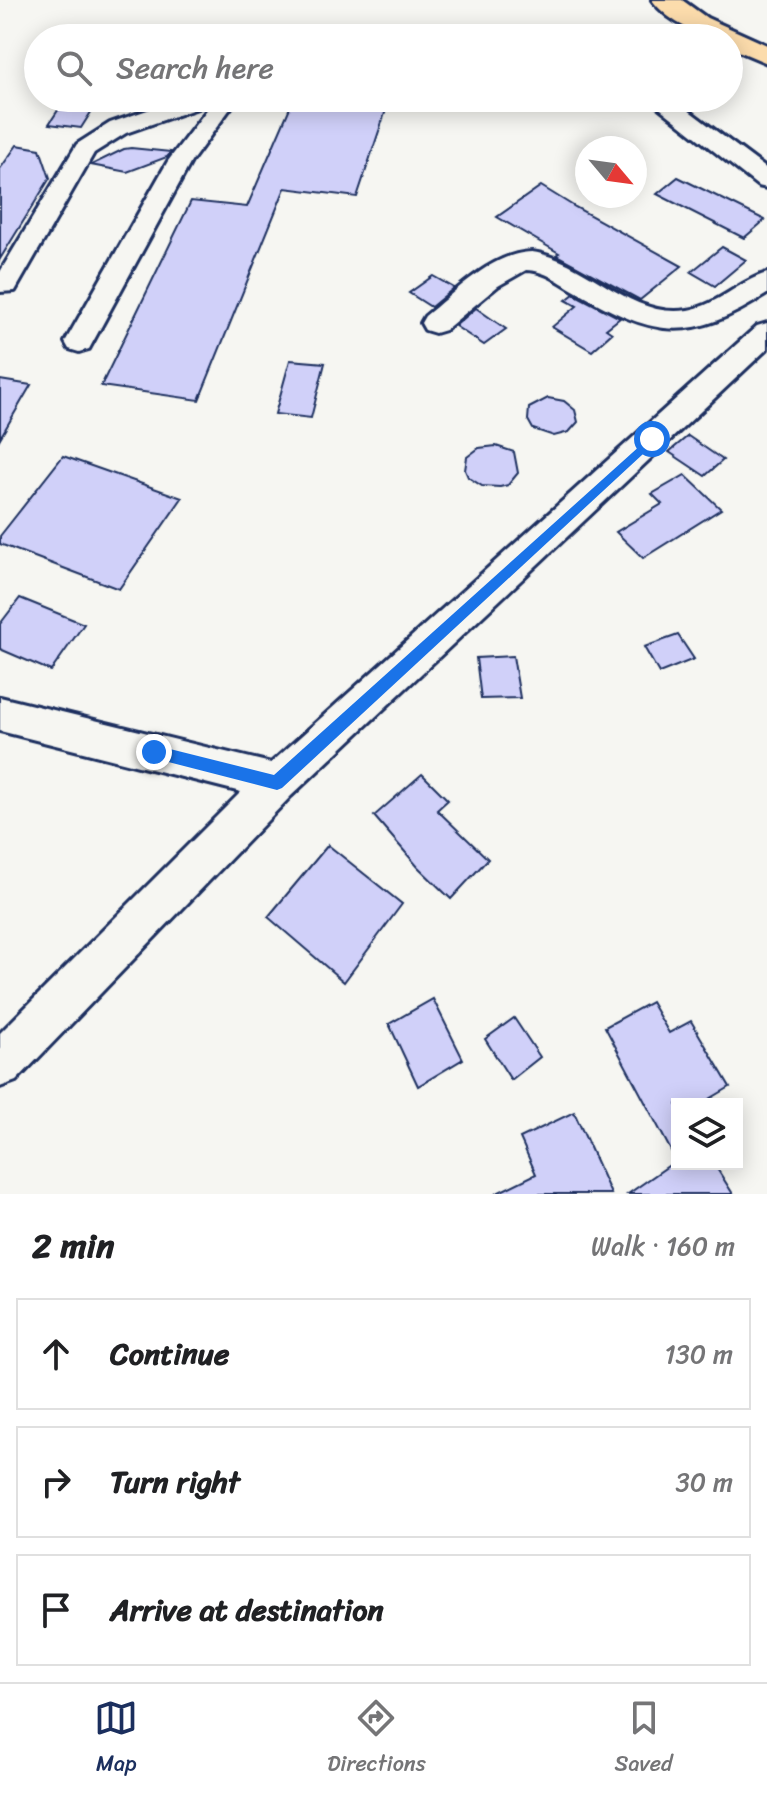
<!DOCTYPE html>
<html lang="en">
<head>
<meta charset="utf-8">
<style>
	body { margin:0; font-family:Sriracha,sans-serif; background:#f2f2f2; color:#202124 }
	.controls { position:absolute; right:24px; bottom:24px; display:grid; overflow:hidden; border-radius:0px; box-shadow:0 4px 20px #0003 }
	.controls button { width:72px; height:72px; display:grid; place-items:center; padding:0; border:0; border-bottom:2px solid #e0e0e0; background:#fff; color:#202124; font:40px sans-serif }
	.compass { position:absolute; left:575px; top:136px; width:72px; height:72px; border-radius:50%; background:#fff; box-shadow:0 4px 20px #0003; rotate:119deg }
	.stop { position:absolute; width:24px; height:24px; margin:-18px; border:6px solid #1a73e8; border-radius:50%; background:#fff }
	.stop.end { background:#1a73e8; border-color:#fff; box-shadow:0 2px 8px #0008 }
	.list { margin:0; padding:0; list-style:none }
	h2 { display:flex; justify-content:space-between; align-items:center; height:104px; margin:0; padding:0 32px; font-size:34px }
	h2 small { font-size:26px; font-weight:400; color:#757577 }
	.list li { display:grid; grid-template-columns:52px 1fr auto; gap:24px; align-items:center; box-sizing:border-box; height:112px; margin:0 16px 16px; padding:0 16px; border:2px solid #e0e0e0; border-radius:0px }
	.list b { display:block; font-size:30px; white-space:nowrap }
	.list em { font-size:26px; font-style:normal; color:#757577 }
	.icon { flex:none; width:44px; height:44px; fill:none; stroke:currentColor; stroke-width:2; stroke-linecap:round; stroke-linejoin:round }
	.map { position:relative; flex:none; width:767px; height:1194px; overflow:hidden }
	.search { position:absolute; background:#fff; box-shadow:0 4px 20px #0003; left:24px; right:24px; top:24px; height:88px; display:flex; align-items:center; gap:20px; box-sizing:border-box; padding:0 28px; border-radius:44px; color:#757577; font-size:30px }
	.sheet { height:488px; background:#fff }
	nav { display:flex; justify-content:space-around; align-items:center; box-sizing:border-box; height:112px; border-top:2px solid #e0e0e0; background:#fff; font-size:22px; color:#757577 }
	nav a { display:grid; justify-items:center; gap:4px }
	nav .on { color:#1b2f5e }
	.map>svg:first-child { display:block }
	.building { fill:#d0d0f9; stroke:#1b2f5e; stroke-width:2 }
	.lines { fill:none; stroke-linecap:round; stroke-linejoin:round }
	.minor-casing { stroke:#1b2f5e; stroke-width:6 }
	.major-casing { stroke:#1b2f5e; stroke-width:6 }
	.minor { fill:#f6f6f2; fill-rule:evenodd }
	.major { fill:#fcdcac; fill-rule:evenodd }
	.route { fill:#1a73e8 }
</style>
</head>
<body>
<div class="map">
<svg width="767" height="1194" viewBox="0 0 767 1194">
	<rect width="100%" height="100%" fill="#f6f6f2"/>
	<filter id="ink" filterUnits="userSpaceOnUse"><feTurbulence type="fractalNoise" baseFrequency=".0125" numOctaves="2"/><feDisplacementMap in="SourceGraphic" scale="16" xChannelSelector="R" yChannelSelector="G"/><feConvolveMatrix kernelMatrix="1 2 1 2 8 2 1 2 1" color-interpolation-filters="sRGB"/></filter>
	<g filter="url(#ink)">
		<g class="building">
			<polygon points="66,98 100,98 81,128 49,124"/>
			<polygon points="294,98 390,98 357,197 285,188 199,400 101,386 191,201 247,207"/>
			<polygon points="17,145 40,149 50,178 0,259 0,169"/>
			<polygon points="124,149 131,148 171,152 167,157 127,172 91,165"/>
			<polygon points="678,177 765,220 744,238 657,194"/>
			<polygon points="541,186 575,207 682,266 640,300 560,257 556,255 559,253 497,217"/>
			<polygon points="722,247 746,260 715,286 691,272"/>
			<polygon points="433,276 454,288 431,307 409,293"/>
			<polygon points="574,294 620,318 606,329 612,333 592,351 552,327 577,306 566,300"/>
			<polygon points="476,308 506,329 484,345 455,326"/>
			<polygon points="290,360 325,363 311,418 275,414"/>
			<polygon points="0,380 31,385 0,438"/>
			<polygon points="548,398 564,401 575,410 578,422 569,432 554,436 533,429 528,420 529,408"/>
			<polygon points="688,436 723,460 705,476 669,452"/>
			<polygon points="496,446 514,452 518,473 508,485 500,487 482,486 468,477 465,470 467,457 479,448"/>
			<polygon points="63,456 182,498 119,589 0,544 0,536"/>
			<polygon points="685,475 721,509 643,558 616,532 662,504 652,494"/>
			<polygon points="20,598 84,624 51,671 0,649 0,624"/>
			<polygon points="678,635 694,659 659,673 644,647"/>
			<polygon points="513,656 520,698 481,699 476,658"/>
			<polygon points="422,774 448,800 437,810 488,859 451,899 418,867 374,816"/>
			<polygon points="328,845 402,904 344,982 268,917"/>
			<polygon points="433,999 463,1059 418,1086 389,1024"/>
			<polygon points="651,1002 669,1033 691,1021 730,1087 701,1104 677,1104 677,1162 605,1027"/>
			<polygon points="514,1018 540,1057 511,1080 485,1039"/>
			<polygon points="574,1112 611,1194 495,1194 536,1174 520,1138"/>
			<polygon points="671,1164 714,1164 733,1194 628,1194"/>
		</g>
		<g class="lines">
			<g class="minor-casing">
				<g id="minor">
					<polygon points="182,98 238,98 191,162 89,349 79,352 69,349 65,342 168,161 212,103 126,133 94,153 15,291 0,292 0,272 77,144 110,123"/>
					<polygon points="647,98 672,98 767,169 767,188 758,186"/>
					<path d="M 532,252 C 587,260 631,320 688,310 C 718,305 739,281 767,273 L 767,294 C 689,344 654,337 577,292 C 561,283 545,270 526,270 L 498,286 L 445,330 L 435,333 L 425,330 L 421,323 L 425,316 C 456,292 491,253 532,252 Z"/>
					<polygon points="767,323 767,349 291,796 16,1081 0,1087 0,1033 241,792 0,731 0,697 271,763 757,326"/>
				</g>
			</g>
			<g class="major-casing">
				<path id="major" d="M 652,0 L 682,0 L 707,18 L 767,45 L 767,63 L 729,47 L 729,38 C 702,38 669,23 652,0 Z"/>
			</g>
			<use href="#minor" class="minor"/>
			<use href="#major" class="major"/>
		</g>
	</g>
	<polygon class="route" points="652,435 656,436 656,442 282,788 277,790 149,757 147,752 154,745 274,775"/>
</svg>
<div class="controls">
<button><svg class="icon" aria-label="layers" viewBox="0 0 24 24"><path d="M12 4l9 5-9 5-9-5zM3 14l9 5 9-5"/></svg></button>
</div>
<svg class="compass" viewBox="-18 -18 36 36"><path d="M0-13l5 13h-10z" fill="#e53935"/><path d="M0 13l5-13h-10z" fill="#757577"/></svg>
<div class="stop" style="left:652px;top:439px"></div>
<div class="stop end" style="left:154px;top:752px"></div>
<div class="search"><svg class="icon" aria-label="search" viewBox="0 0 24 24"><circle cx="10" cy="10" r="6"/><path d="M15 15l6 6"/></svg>Search here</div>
</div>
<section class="sheet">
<h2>2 min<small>Walk · 160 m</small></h2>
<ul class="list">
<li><svg class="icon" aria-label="ahead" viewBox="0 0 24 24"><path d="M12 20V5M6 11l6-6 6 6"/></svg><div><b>Continue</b></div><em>130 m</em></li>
<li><svg class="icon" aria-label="right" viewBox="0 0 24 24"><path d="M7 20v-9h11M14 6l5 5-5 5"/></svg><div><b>Turn right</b></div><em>30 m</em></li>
<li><svg class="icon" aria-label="arrive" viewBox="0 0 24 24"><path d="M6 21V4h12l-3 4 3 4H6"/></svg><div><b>Arrive at destination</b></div></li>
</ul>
</section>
<nav>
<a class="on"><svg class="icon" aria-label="map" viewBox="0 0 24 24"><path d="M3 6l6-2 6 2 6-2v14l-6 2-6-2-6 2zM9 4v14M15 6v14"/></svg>Map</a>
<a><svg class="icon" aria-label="directions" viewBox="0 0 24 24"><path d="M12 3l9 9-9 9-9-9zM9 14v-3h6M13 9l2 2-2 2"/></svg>Directions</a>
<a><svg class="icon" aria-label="saved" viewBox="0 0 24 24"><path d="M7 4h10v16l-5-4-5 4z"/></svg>Saved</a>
</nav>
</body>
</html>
